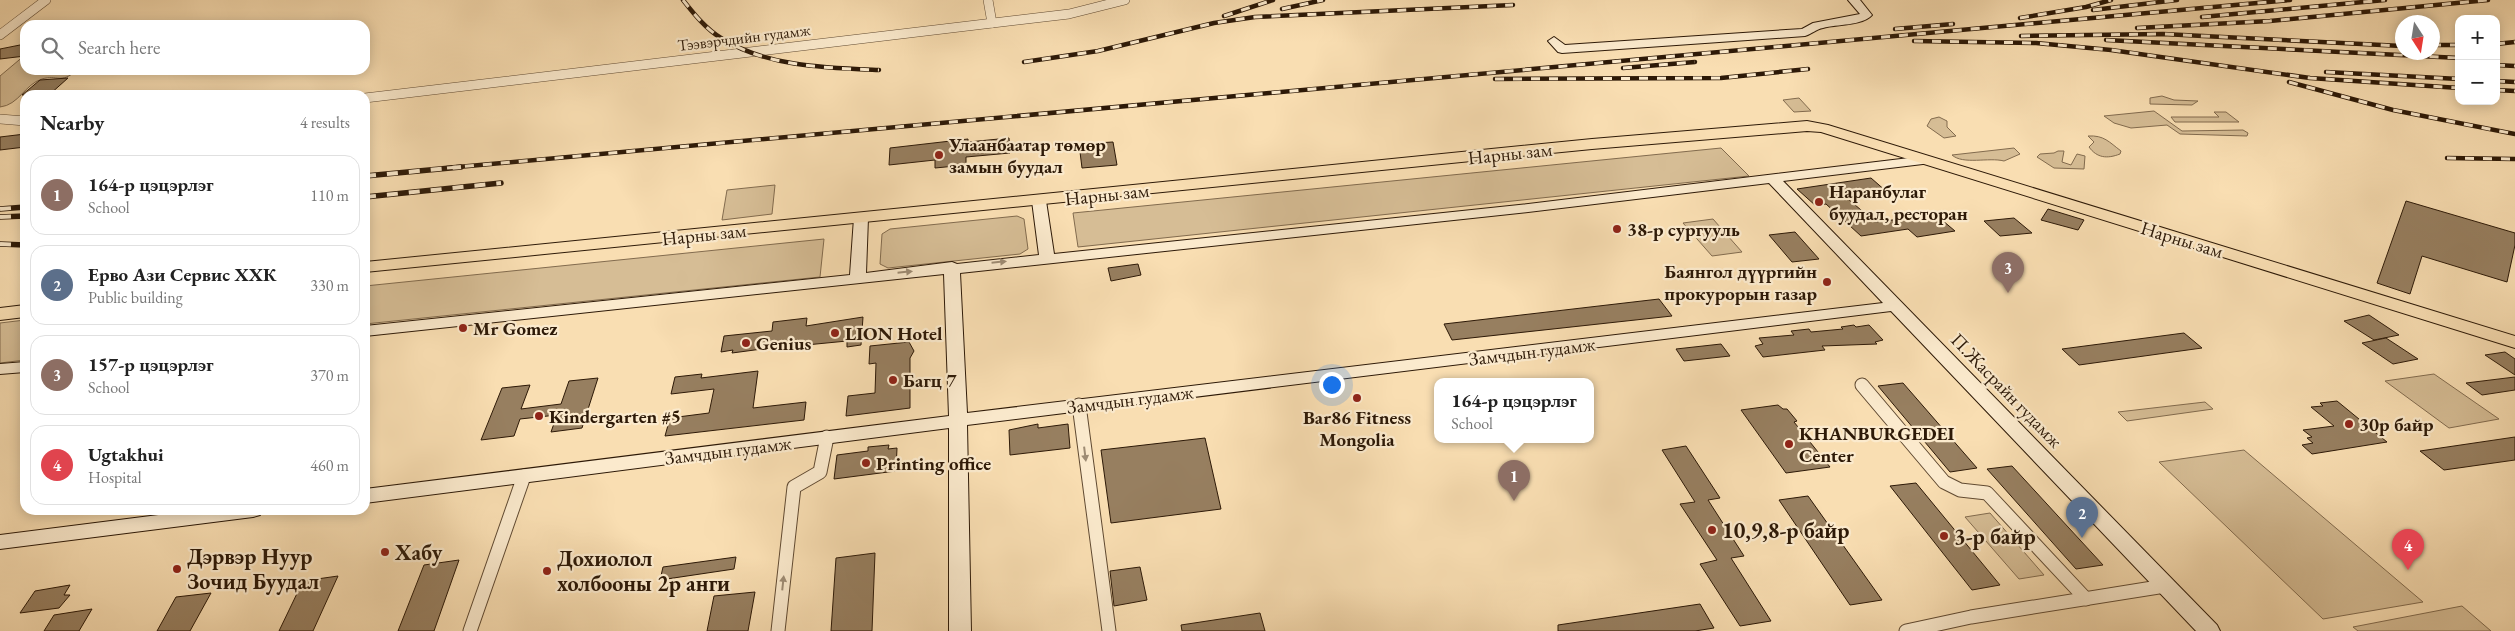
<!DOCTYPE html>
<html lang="en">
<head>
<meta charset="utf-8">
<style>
	body { margin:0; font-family:"EB Garamond",serif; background:#f6f6f6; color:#222 }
	.controls { position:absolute; right:15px; top:15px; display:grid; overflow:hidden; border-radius:10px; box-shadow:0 2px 12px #0003 }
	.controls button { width:45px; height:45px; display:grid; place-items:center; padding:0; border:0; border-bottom:1px solid #e0e0e0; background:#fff; color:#222; font:25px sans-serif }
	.compass { position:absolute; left:2395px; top:15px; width:45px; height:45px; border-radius:50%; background:#fff; box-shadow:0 2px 12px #0003; rotate:168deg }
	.you { position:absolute; left:1331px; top:384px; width:18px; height:18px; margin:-12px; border:4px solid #fff; border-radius:50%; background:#1a73e8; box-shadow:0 0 0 8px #1a73e833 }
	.badge { display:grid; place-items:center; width:32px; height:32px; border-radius:50%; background:#8f2418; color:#fff; font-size:16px; font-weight:700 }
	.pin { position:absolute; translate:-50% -41px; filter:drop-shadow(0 1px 2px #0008) }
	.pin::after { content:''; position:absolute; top:26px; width:18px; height:15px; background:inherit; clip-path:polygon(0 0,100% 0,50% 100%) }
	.popup { position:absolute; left:1434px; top:378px; width:160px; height:65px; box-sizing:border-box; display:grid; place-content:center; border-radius:10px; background:#fff; filter:drop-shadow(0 1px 4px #0005); font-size:16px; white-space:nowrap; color:#767676 }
	.popup b { font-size:19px; color:#222 }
	.popup::after { content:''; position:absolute; left:50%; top:100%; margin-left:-10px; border:10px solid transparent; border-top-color:#fff }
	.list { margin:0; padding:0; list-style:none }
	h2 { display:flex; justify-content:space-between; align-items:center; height:65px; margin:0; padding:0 20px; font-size:21px }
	h2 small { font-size:16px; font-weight:400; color:#767676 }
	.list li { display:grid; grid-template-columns:32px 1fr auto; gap:15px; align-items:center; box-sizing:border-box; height:80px; margin:0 10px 10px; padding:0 10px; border:1px solid #e0e0e0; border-radius:15px }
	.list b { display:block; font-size:19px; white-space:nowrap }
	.list p { margin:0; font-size:16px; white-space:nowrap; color:#767676 }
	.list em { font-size:16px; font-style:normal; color:#767676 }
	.icon { flex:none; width:28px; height:28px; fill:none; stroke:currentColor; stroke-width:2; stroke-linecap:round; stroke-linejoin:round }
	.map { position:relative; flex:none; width:2515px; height:631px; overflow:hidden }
	.search { position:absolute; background:#fff; box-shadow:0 2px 12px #0003; left:20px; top:20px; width:350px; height:55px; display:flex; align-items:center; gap:12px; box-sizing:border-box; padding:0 18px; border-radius:15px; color:#767676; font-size:19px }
	.panel { position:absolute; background:#fff; box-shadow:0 2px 12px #0003; left:20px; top:90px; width:350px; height:425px; border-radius:15px }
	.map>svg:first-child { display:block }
	.green { fill:#d6bd95; stroke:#826b4e }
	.building { fill:#977f60; stroke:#2d1907 }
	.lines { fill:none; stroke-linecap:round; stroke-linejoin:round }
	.street-far1-casing { stroke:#604a32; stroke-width:10 }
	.street-casing { stroke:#604a32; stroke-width:15 }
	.secondary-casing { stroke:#2d1907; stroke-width:2 }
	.primary-casing { stroke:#2d1907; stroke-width:2 }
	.street-far1 { stroke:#fbeacd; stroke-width:9 }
	.street { stroke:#fbeacd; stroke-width:13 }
	.secondary { fill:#fbeacd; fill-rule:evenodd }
	.primary { fill:#f9deb2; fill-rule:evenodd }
	.rail-far1-casing { stroke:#2d1907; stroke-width:4.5 }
	.rail-casing { stroke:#2d1907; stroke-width:5.5 }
	.rail-far1 { stroke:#fbeacd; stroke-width:3; stroke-dasharray:9; stroke-linecap:butt }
	.rail { stroke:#fbeacd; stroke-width:4; stroke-dasharray:11; stroke-linecap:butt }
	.oneway { fill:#9e8c74 }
	.poi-dot { fill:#8f2418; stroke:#fbeacd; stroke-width:2 }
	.labels { text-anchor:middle; stroke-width:4.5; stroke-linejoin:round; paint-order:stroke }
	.far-street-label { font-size:16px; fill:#2d1907; stroke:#fbeacd }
	.poi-label { font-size:19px; font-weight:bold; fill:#2d1907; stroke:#fbeacd; text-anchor:start }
	.street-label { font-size:19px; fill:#2d1907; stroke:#fbeacd }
	.near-poi-label { font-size:22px; font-weight:bold; fill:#2d1907; stroke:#fbeacd; text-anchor:start }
</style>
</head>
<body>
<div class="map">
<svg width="2515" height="631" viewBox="0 0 2515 631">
	<rect width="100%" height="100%" fill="#f9deb2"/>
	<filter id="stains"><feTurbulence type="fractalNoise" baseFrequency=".004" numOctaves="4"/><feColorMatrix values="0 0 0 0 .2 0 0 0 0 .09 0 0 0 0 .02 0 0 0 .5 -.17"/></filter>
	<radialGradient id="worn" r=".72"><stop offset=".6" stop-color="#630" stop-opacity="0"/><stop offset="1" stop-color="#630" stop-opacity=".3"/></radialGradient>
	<g class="green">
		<path d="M 25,55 L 25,70 L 77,70 C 60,85 58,74 42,79 C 25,84 19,105 0,107 L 0,76 Z"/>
		<polygon points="2162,96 2174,100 2198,101 2192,105 2150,104 2150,98"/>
		<polygon points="1799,98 1811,111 1794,112 1783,100"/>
		<polygon points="2154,111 2182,131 2243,130 2248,133 2247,136 2180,134 2167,125 2131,128 2114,123 2104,116"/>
		<polygon points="2214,112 2226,112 2239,122 2175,122 2171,117 2219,117"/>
		<polygon points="1939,117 1947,121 1947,127 1956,136 1944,138 1927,126 1931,119"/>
		<path d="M 2088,136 C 2104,135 2109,142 2121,151 L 2120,154 C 2107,159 2097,158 2089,147 L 2094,142 Z"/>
		<polygon points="1721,148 1749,176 1078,247 1073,213"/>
		<path d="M 2014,148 L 2020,154 L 2004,161 C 1989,157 1963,165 1952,155 Z"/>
		<polygon points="2058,151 2064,151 2062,162 2071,165 2077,154 2085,156 2084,169 2054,168 2037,157 2040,154 2054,153"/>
		<polygon points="775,185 772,214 722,220 727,190"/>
		<polygon points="1017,216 1024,219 1028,249 1020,254 888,268 880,264 882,234 890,229"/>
		<polygon points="1713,219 1742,252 1712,256 1683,223"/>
		<polygon points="824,239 820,277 365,324 365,286"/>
		<polygon points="25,320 25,360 0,363 0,323"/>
		<polygon points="2434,374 2499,419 2449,428 2385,381"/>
		<polygon points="2205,402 2213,409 2127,421 2118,412"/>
		<polygon points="2244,450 2423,602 2323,619 2159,462"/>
		<polygon points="1990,513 2044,575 2019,579 1965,517"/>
		<polygon points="2462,606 2491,631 2358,631 2353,627"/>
	</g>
	<g class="building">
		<polygon points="25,44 25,56 0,59 0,49"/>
		<polygon points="68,78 49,95 22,95 40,80"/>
		<polygon points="25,134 25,147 0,150 0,137"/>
		<polygon points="1009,138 1010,153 966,157 966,165 935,168 935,160 889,165 890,148 968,139 968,142"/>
		<polygon points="1113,142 1117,165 1082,168 1079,144"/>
		<polygon points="1871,178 1887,192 1847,198 1875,222 1936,215 1955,231 1917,237 1908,229 1861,236 1826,204 1816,206 1797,189"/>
		<polygon points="2406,201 2515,233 2515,245 2507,282 2422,256 2410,294 2377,283"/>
		<polygon points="2048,209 2084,220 2078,230 2041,220"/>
		<polygon points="2014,218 2032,233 2000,236 1984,221"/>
		<polygon points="1795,232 1819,259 1792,262 1769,235"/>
		<polygon points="1138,264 1141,275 1111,281 1108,268"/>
		<polygon points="1659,299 1672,316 1452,340 1444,324"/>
		<polygon points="2369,315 2399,335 2374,340 2344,321"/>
		<polygon points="863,317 861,345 847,347 847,341 806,345 807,343 732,353 733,350 721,352 724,336 772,331 773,322 807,318 806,326"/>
		<polygon points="1854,325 1856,327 1869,325 1883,340 1875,342 1877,344 1822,346 1825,350 1763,357 1755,346 1763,344 1759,338 1794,335 1791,331 1809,329 1811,332 1843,329 1841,327"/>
		<polygon points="2184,333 2202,348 2079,365 2062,349"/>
		<polygon points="2386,338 2418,359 2393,364 2362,343"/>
		<polygon points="909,342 914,351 910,358 910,408 846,416 848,396 875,393 876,363 869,364 870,346"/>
		<polygon points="1721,344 1730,356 1684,361 1676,349"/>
		<polygon points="2505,352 2515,359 2515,375 2485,355"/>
		<polygon points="758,371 753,408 806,402 804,420 665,436 670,418 709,413 714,389 671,394 675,377 702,374 701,378"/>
		<polygon points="2515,377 2515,390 2482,395 2466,383"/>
		<polygon points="598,378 582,428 551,432 557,415 520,419 514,436 481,440 502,388 530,385 521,409 561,404 569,381"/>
		<polygon points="1903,383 1977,468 1950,472 1878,386"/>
		<polygon points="2337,401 2387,442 2312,454 2302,445 2313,443 2307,438 2312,437 2303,430 2334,426 2311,407 2323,406 2320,403"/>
		<polygon points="1778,405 1783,409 1787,409 1797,421 1794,422 1830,467 1786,473 1741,410"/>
		<polygon points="1038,424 1038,428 1068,424 1070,448 1010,455 1009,430"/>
		<polygon points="2515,437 2515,460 2444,470 2420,451"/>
		<polygon points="1205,438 1221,509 1111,523 1101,450"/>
		<polygon points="889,445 888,449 897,448 896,471 834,479 837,455 868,451 868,447"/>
		<polygon points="1686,446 1720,498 1708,500 1744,556 1731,558 1771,621 1740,626 1700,564 1717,560 1680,504 1695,502 1662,450"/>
		<polygon points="2012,466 2103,565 2076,569 1987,469"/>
		<polygon points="1916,483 2000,585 1972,590 1890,486"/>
		<polygon points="1808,496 1882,600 1850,605 1779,500"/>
		<polygon points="875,553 872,631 831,631 836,558"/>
		<polygon points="736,557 734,569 660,580 663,567"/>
		<polygon points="459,560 434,631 398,631 424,565"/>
		<polygon points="1140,567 1147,600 1114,606 1110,571"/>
		<polygon points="338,576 313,631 279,631 303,581"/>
		<polygon points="70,585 64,595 70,595 59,608 20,613 35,591"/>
		<polygon points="755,592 748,631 707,631 714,596"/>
		<polygon points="211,593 190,631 157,631 176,597"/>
		<polygon points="1700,604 1714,628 1695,631 1558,631 1558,625"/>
		<polygon points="92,609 79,631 44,631 54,615"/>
		<polygon points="1260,613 1265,631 1182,631 1181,625"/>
	</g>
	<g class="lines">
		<g class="street-far1-casing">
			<g id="street-far1">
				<polyline points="988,0 992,23"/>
				<polyline points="0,35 46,0"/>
				<polyline points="365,98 1069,14 1125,0"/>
				<polyline points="0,119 25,121"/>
			</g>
		</g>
		<g class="street-casing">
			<g id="street">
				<polyline points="1862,385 1944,482 1960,490 1987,493 2086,599"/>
				<polyline points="1079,405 1109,631"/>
				<polyline points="470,631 524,476"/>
				<polyline points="778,631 794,487 820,472 827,437"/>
				<polyline points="1906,631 1971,617 2165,586"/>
			</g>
		</g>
		<g class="secondary-casing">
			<g id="secondary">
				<path d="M 1848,0 L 1860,0 L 1872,15 C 1862,26 1837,24 1823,28 C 1816,29 1812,34 1805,36 L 1562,53 L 1558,52 L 1548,41 L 1554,37 L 1565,45 L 1802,29 L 1813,23 L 1860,14 Z"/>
				<path d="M 1926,156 L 1933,160 L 1931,163 L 1783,181 L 2217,625 L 2220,631 L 2196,631 L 1891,311 L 967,425 L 971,631 L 949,631 L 949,428 L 365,503 L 365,489 L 949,416 L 944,274 L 365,336 L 365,326 L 850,275 L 854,218 L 861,214 L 868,218 L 866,273 L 952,262 L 957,264 L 1039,255 L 1032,201 L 1039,197 L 1046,201 L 1054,254 L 1519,205 ZM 1769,183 L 1883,303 L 967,413 L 960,273 L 1519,213 Z"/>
				<polygon points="25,362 25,372 0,374 0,364"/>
				<polygon points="198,510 263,510 260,515 253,517 0,549 0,535"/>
			</g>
		</g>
		<g class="primary-casing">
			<g id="primary">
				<polygon points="1807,121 1828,125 2515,336 2515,348 1821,132 1807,131 1592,149 365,272 365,262 1592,139"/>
				<polygon points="25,305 25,317 0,320 0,308"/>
			</g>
		</g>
		<use href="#street-far1" class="street-far1"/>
		<use href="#street" class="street"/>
		<use href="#secondary" class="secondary"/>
		<use href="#primary" class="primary"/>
		<g class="rail-far1-casing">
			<g id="rail-far1">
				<path d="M 683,0 C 694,14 706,29 721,38 C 767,67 827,68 879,70"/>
				<polyline points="1282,9 1323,0"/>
				<polyline points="2093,10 2177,0"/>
				<polyline points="1224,16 1273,0"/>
				<polyline points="2202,17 2385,0"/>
				<polyline points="2020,18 2086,7 2111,0"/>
				<polyline points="2137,28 2270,21 2488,0"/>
				<polyline points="1895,29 1953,24"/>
				<polyline points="2021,36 2163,34 2402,46"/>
				<polyline points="2106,40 2459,58"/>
				<polyline points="1914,41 2036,43 2111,50 2310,78 2459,88"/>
				<polyline points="2496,44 2515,42"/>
				<polyline points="2432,45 2459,45"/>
				<polyline points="1024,62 1098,51 1214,23 1255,17 1513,5"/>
				<polyline points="2496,65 2515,66"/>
				<polyline points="1623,68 1695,62"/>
				<polyline points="2326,72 2459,79"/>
				<polyline points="1495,79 1721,78 1808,69"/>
				<polyline points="2496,81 2515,82"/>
				<polyline points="2289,82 2393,110 2515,134"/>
				<polyline points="2496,90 2515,91"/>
				<polyline points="2447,158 2515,159"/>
				<polyline points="447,168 2290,0"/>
			</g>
		</g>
		<g class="rail-casing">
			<g id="rail">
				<polyline points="365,176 461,167"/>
				<polyline points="365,197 501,183"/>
				<polyline points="0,209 25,207"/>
				<polyline points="0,217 25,216"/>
				<polyline points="0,244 25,245"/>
			</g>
		</g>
		<use href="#rail-far1" class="rail-far1"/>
		<use href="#rail" class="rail"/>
	</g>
	<defs><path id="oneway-solid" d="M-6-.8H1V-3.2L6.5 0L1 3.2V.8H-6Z" transform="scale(1.25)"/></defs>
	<g class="oneway">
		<use href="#oneway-solid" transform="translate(999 262) rotate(-6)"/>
		<use href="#oneway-solid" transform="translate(905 272) rotate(-6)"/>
		<use href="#oneway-solid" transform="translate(1085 454) rotate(83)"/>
		<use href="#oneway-solid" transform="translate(783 583) rotate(-84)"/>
	</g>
	<g class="poi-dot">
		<circle cx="939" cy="155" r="5"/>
		<circle cx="1819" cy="202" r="5"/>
		<circle cx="1617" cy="229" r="5"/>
		<circle cx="1827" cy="282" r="5"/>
		<circle cx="463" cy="328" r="5"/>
		<circle cx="835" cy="333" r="5"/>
		<circle cx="746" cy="343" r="5"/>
		<circle cx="893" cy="380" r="5"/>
		<circle cx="1357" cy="398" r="5"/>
		<circle cx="539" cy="416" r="5"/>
		<circle cx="2349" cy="424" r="5"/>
		<circle cx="1789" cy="444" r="5"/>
		<circle cx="866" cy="463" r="5"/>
		<circle cx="1712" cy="530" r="5"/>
		<circle cx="1944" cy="536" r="5"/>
		<circle cx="385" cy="552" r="5"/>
		<circle cx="177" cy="569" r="5"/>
		<circle cx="547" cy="571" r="5"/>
	</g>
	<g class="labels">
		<g class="far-street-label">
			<text transform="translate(744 37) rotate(-7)" y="6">Тээвэрчдийн гудамж</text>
		</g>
		<g class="poi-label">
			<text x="949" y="151">Улаанбаатар төмөр<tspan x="949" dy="22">замын буудал</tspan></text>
			<text x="1829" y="198">Наранбулаг<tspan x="1829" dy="22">буудал, ресторан</tspan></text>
			<text x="1627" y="236">38-р сургууль</text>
			<text x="1817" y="278" text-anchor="end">Баянгол дүүргийн<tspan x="1817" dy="22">прокурорын газар</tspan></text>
			<text x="473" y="335">Mr Gomez</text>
			<text x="845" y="340">LION Hotel</text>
			<text x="756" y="350">Genius</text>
			<text x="903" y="387">Багц 7</text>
			<text x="549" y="423">Kindergarten #5</text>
			<text x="1357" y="424" text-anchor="middle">Bar86 Fitness<tspan x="1357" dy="22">Mongolia</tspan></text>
			<text x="2359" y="431">30р байр</text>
			<text x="1799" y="440">KHANBURGEDEI<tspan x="1799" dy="22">Center</tspan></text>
			<text x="876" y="470">Printing office</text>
		</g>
		<g class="street-label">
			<text transform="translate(1510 153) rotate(-6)" y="7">Нарны зам</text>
			<text transform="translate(1107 194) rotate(-6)" y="7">Нарны зам</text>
			<text transform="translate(704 234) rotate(-6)" y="7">Нарны зам</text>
			<text transform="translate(2182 239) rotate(17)" y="7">Нарны зам</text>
			<text transform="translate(1532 351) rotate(-7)" y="7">Замчдын гудамж</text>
			<text transform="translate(2007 390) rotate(46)" y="7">П.Жасрайн гудамж</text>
			<text transform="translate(1130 399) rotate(-7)" y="7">Замчдын гудамж</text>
			<text transform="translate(728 450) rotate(-7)" y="7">Замчдын гудамж</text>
		</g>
		<g class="near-poi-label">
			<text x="1722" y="538">10,9,8-р байр</text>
			<text x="1954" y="544">3-р байр</text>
			<text x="395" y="560">Хабу</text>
			<text x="187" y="564">Дэрвэр Нуур<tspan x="187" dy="25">Зочид Буудал</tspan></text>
			<text x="557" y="566">Дохиолол<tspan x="557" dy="25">холбооны 2р анги</tspan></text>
		</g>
	</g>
	<rect width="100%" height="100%" filter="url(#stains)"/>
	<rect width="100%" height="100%" fill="url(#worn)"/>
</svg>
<div class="controls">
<button>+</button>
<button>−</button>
</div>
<svg class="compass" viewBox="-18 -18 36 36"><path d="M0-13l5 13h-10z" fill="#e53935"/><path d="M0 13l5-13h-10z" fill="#767676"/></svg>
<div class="you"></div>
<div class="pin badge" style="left:1514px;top:501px;background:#8d6e63">1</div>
<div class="popup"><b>164-р цэцэрлэг</b>School</div>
<div class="pin badge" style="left:2082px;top:538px;background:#5c6f8a">2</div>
<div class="pin badge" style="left:2008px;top:293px;background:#8d6e63">3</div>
<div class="pin badge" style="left:2408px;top:570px;background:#e0444e">4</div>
<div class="search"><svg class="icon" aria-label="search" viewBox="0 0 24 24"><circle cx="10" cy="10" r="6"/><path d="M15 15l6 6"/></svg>Search here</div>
<section class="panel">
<h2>Nearby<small>4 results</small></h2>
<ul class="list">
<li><span class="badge" style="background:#8d6e63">1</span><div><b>164-р цэцэрлэг</b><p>School</p></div><em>110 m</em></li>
<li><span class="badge" style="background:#5c6f8a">2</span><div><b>Ерво Ази Сервис ХХК</b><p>Public building</p></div><em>330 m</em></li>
<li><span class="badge" style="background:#8d6e63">3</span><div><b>157-р цэцэрлэг</b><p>School</p></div><em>370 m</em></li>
<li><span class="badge" style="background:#e0444e">4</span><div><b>Ugtakhui</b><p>Hospital</p></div><em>460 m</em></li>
</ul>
</section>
</div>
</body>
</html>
